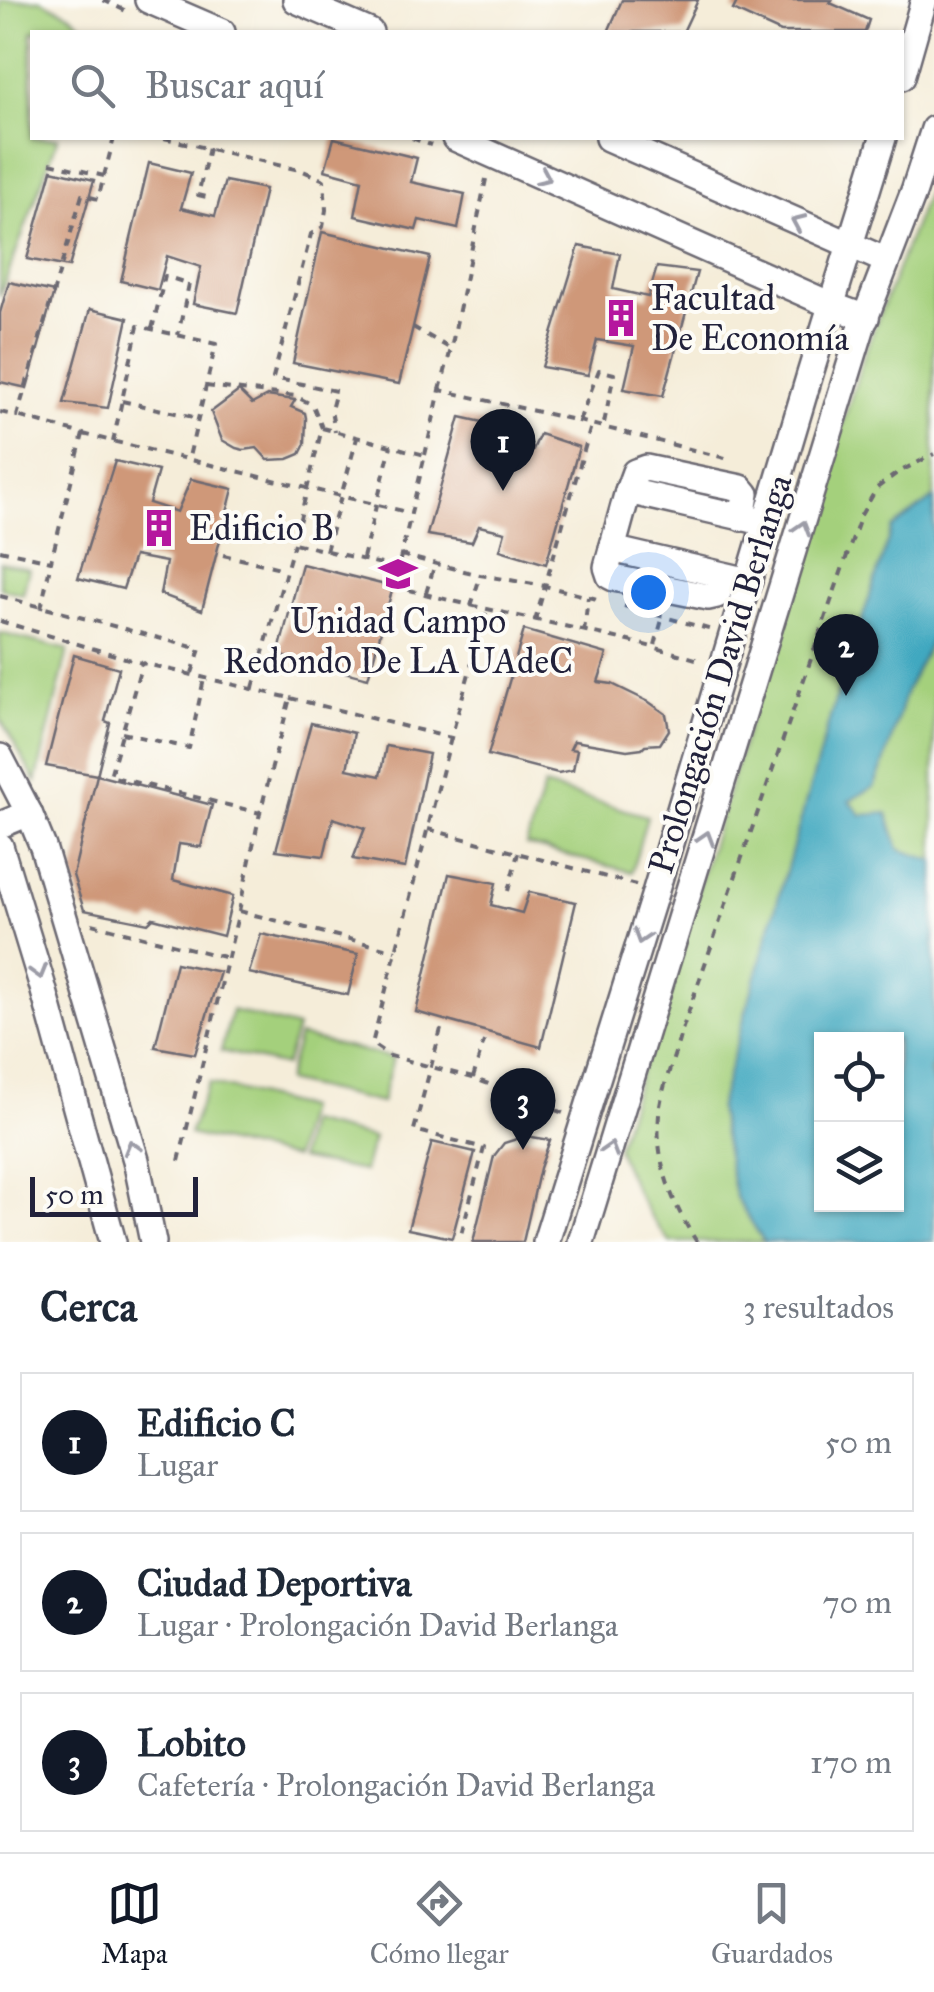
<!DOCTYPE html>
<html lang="es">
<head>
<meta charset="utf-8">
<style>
	body { margin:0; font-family:"IM FELL Great Primer",serif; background:#f6f6f7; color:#1f2937 }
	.controls { position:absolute; right:30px; bottom:30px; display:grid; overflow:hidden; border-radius:0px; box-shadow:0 2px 8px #0004 }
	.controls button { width:90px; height:90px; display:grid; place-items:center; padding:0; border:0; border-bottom:2px solid #e0e1e3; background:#fff; color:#1f2937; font:50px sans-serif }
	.scale { position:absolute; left:30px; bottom:25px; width:168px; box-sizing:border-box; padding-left:10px; border:5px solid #22223b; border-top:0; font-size:28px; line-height:35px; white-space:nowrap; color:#22223b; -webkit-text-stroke:8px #fdfcf7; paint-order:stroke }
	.you { position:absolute; left:648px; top:592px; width:35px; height:35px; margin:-25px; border:8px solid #fff; border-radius:50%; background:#1a73e8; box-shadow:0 0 0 15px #1a73e833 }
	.badge { display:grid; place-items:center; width:65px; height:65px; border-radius:50%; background:#111827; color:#fff; font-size:32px; font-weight:700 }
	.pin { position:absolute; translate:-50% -82px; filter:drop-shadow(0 2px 5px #0008) }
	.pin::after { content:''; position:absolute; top:52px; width:35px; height:30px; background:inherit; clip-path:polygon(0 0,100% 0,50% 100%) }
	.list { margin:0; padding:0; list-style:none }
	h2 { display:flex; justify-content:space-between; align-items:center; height:130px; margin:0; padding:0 40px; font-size:42px }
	h2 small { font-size:32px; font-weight:400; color:#747a83 }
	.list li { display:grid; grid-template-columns:65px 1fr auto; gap:30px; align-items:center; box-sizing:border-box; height:140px; margin:0 20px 20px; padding:0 20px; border:2px solid #e0e1e3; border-radius:0px }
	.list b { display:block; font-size:38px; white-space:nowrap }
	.list p { margin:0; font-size:32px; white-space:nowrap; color:#747a83 }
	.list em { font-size:32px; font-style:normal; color:#747a83 }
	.icon { flex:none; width:55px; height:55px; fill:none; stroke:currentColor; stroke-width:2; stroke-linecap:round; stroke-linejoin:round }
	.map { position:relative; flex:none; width:934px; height:1242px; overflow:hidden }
	.search { position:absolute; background:#fff; box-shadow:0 2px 8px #0004; left:30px; right:30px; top:30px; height:110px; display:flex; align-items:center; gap:25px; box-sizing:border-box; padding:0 35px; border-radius:0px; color:#747a83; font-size:38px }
	.sheet { height:610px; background:#fff }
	nav { display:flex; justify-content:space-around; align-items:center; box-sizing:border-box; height:140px; border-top:2px solid #e0e1e3; background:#fff; font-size:28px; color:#747a83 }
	nav a { display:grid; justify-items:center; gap:5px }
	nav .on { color:#111827 }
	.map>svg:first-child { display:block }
	.green { fill:#a4d07c; stroke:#63795c; stroke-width:2.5; fill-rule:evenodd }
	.water { fill:#3fa8c0; stroke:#30657e; stroke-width:2.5; fill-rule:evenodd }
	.building { fill:#cf9879 }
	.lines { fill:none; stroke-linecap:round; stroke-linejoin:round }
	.minor-casing { stroke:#6c6972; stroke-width:30 }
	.path { stroke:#6c6972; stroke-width:4; stroke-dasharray:8 8; stroke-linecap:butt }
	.minor { stroke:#fff; stroke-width:25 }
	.oneway { stroke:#9c9ca7 }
	.labels { text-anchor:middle; stroke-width:8; stroke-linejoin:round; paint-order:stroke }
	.poi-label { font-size:35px; fill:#22223b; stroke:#fdfcf7; text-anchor:start }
	.street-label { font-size:35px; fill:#22223b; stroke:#fdfcf7 }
</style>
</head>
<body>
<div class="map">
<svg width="934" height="1242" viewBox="0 0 934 1242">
	<rect width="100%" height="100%" fill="#fdfcf7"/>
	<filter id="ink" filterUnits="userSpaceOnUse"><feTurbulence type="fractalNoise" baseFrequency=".01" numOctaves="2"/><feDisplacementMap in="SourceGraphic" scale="20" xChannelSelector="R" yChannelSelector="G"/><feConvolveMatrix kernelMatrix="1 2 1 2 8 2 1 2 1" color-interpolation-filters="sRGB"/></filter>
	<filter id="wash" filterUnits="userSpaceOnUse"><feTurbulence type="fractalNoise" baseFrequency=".0048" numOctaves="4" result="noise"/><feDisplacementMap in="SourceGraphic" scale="40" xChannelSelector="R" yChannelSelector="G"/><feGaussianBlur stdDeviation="2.25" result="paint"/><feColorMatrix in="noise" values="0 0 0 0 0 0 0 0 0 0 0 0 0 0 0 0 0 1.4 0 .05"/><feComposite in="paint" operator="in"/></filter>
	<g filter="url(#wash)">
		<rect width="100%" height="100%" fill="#f5edd9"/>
		<g class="green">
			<polygon points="0,0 41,0 70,14 91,32 32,32 32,138 58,138 0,296"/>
			<path d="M 934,175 L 934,1242 L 670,1242 C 645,1213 631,1183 617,1148 L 865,352 ZM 822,1040 L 896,1040 L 896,1204 L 822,1204 Z"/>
			<polygon points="0,562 29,569 23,594 0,588"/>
			<polygon points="0,633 68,650 36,782 0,718"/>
			<polygon points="544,786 647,816 632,872 526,845"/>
			<polygon points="232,1010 297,1028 285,1066 221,1051"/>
			<polygon points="299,1036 393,1058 381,1103 286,1081"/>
			<polygon points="209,1083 306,1108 294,1158 189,1134"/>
			<polygon points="307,1122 373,1138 364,1171 299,1159"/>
		</g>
		<path class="water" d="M 934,498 L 933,637 L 906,691 L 884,763 L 874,787 L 849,801 L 862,815 L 887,813 L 899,849 L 934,861 L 934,1061 L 930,1072 L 934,1087 L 934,1242 L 764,1242 L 735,1196 L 718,1109 L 831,714 L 892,528 ZM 822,1040 L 896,1040 L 896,1204 L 822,1204 Z"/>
		<g id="blocks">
			<g class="building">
				<polygon points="622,0 698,0 683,32 608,32"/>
				<polygon points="738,0 832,0 830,3 869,20 865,32 781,32 733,10"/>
				<polygon points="334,138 417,158 411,182 465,194 458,229 419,220 416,230 355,216 362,180 325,170"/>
				<polygon points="149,163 191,173 181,208 215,216 225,181 265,189 237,313 193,304 201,267 167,256 158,290 121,281"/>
				<polygon points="52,170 94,180 69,267 27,259"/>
				<polygon points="322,232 430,257 399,384 293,363"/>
				<polygon points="579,246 620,254 613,289 648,297 657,267 697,272 663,396 624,389 634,346 597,340 588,375 542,367"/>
				<polygon points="9,282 54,292 27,388 0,382 0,313"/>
				<polygon points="90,309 128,318 108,408 64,403"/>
				<polygon points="239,391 252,404 267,396 295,400 291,407 305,413 306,418 305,444 300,454 288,459 268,460 257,448 244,450 236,448 222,440 211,412"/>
				<polygon points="460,417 501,426 496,449 530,456 540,434 579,447 546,564 500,550 505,532 479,526 472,542 427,535"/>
				<polygon points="115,461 158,471 149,503 177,512 191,479 233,489 202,610 160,594 166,562 134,556 123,589 78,578"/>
				<polygon points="302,564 393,587 368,678 278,655"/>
				<polygon points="524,630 607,654 598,682 612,684 649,702 666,714 669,730 660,744 645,745 642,748 627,750 574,741 570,749 577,750 573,770 558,773 488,755"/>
				<polygon points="74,655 119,668 105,721 110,723 97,775 46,766"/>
				<polygon points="311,723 354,733 347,769 380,776 386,746 429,754 405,868 353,859 365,828 333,818 324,856 276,850"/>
				<polygon points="97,775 212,805 201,847 179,844 173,880 233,896 223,936 153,918 148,923 84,910 73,875"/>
				<polygon points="449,874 496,883 491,905 522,913 529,892 576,902 541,1047 416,1012"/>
				<polygon points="261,934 358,954 348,995 249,973"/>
				<polygon points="176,963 220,972 195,1054 155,1047"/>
				<polygon points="526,1136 550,1140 540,1168 523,1242 473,1242 494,1156 504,1143"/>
				<polygon points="432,1142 475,1152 452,1238 408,1229"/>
			</g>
		</g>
	</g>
	<g filter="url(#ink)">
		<use href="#blocks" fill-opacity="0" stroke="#6c6972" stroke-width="2.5"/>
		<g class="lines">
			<g class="minor-casing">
				<g id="minor">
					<polyline points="148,0 222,32"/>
					<polyline points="296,0 370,32"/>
					<polyline points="902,77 924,0"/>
					<polyline points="455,138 831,305 866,318"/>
					<polyline points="608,138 887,261"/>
					<polyline points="628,491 635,472 646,468 741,488 746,494 742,518"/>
					<polyline points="612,549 607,567 610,576 614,578 708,597 717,595 725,576"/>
					<polyline points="749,581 612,549 628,491 767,523"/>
					<polyline points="0,757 29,813 43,847 136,1160 153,1242"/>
					<polyline points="0,825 29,813"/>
					<polyline points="0,846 42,984 113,1242"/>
					<polyline points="546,1242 656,890 810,374 883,138"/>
					<polyline points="581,1242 862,326 914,191 934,129"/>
				</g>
			</g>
			<g class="path">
				<polyline points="103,0 126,11"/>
				<polyline points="164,138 303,171 324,180 326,210 323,227 311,234 273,378 336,391 331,410 335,432"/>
				<polyline points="412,138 431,145"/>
				<polyline points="209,148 198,195 211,198"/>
				<polyline points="50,163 104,176"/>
				<polyline points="413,327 451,349"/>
				<polyline points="152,329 165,276 189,284 178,335"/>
				<polyline points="206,386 295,396 313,405 322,428"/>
				<polyline points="440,390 451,349 486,179"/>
				<polyline points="122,401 198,418"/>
				<polyline points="0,412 17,416 82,195 98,199 114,138"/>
				<polyline points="579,421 599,370 614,374 603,428"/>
				<polygon points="322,428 425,455 398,568 294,543"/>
				<polyline points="83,434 411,513"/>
				<polyline points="113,442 138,326 216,344 188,461"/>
				<polyline points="425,455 440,390 579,421 729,459"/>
				<polyline points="0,550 51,561 83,434 17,416"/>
				<polyline points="326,551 357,438"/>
				<polyline points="223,555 285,569"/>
				<polyline points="401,555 480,575 545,586 601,600"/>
				<polyline points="363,558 391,446"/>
				<path d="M 397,568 L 395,586 C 495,614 599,630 699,660"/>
				<polyline points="426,593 435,564"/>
				<polyline points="0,596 200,649 191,676"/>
				<polyline points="471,606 480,577"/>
				<polyline points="624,606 712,630"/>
				<polyline points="41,609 51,561"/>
				<polyline points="0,621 142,663 290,698 260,813 110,776 142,663"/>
				<polyline points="535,621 591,426"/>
				<polyline points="584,632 588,597"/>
				<polyline points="655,645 663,616"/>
				<polyline points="253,688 294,543"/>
				<polyline points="290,698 451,738 487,609"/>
				<polyline points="122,733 189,748 204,679"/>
				<polyline points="451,738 372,1044 390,1056 473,1078 563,1113"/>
				<polyline points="428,829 636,885"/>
				<polyline points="508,891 518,853"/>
				<polyline points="239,911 396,951"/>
				<polyline points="92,924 228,958"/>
				<polyline points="441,1029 414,1130 484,1148 460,1238"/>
				<polyline points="473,1078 484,1041"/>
				<polyline points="179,1161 239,911 260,813"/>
				<path d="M 697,1242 C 670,1201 653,1156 660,1106 C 664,1082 674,1059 680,1036 L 861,515 L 877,488 L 897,473 L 934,454"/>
			</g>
			<use href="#minor" class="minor"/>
		</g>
		<defs><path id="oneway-chevron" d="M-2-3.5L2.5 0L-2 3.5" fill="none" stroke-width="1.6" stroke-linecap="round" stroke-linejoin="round" transform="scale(2.5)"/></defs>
		<g class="oneway">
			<use href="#oneway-chevron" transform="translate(544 177) rotate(24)"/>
			<use href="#oneway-chevron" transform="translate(798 222) rotate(-156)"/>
			<use href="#oneway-chevron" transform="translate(802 528) rotate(-73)"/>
			<use href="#oneway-chevron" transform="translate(706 838) rotate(-73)"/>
			<use href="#oneway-chevron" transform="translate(641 937) rotate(108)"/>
			<use href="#oneway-chevron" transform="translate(39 972) rotate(74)"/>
			<use href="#oneway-chevron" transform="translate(132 1147) rotate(-106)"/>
			<use href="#oneway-chevron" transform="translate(610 1149) rotate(-73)"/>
		</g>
	</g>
	<defs>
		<g id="building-bare" transform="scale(3)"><path d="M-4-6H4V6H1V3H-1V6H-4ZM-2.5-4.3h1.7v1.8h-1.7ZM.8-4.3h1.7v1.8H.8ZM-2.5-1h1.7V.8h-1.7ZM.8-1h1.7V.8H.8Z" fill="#b5179e" stroke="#fdfcf7" stroke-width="2.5" paint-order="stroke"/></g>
		<g id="university-bare" transform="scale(3)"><path d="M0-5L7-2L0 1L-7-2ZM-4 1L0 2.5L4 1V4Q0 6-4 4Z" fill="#b5179e" stroke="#fdfcf7" stroke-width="2.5" paint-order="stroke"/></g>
	</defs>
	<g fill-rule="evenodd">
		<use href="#building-bare" x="621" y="318"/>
		<use href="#building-bare" x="159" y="528"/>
		<use href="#university-bare" x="398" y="574"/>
	</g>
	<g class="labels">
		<g class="poi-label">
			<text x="651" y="310">Facultad<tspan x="651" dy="40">De Economía</tspan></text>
			<text x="189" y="540">Edificio B</text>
			<text x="398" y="633" text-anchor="middle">Unidad Campo<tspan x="398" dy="40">Redondo De LA UAdeC</tspan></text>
		</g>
		<g class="street-label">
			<text transform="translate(720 674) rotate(-73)" y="12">Prolongación David Berlanga</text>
		</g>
	</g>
</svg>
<div class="controls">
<button><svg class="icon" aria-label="locate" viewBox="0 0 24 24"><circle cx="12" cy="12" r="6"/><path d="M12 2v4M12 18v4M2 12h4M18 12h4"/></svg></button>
<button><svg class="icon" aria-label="layers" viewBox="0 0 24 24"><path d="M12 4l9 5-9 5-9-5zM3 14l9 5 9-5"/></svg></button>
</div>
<div class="scale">50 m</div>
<div class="you"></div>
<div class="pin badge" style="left:503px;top:491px">1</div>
<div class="pin badge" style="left:846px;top:696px">2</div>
<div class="pin badge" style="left:523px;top:1150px">3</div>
<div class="search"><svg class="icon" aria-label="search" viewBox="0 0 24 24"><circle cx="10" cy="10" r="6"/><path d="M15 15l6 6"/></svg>Buscar aquí</div>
</div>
<section class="sheet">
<h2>Cerca<small>3 resultados</small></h2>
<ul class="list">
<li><span class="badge">1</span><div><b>Edificio C</b><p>Lugar</p></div><em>50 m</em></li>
<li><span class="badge">2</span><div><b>Ciudad Deportiva</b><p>Lugar · Prolongación David Berlanga</p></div><em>70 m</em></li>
<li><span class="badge">3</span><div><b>Lobito</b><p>Cafetería · Prolongación David Berlanga</p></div><em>170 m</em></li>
</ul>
</section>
<nav>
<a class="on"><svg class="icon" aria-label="map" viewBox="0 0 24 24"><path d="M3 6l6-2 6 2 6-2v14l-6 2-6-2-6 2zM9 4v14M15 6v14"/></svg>Mapa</a>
<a><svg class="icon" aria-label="directions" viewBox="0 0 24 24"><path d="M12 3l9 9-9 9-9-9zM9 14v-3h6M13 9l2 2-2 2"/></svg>Cómo llegar</a>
<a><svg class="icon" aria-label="saved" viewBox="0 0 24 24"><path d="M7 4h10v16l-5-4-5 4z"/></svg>Guardados</a>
</nav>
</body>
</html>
